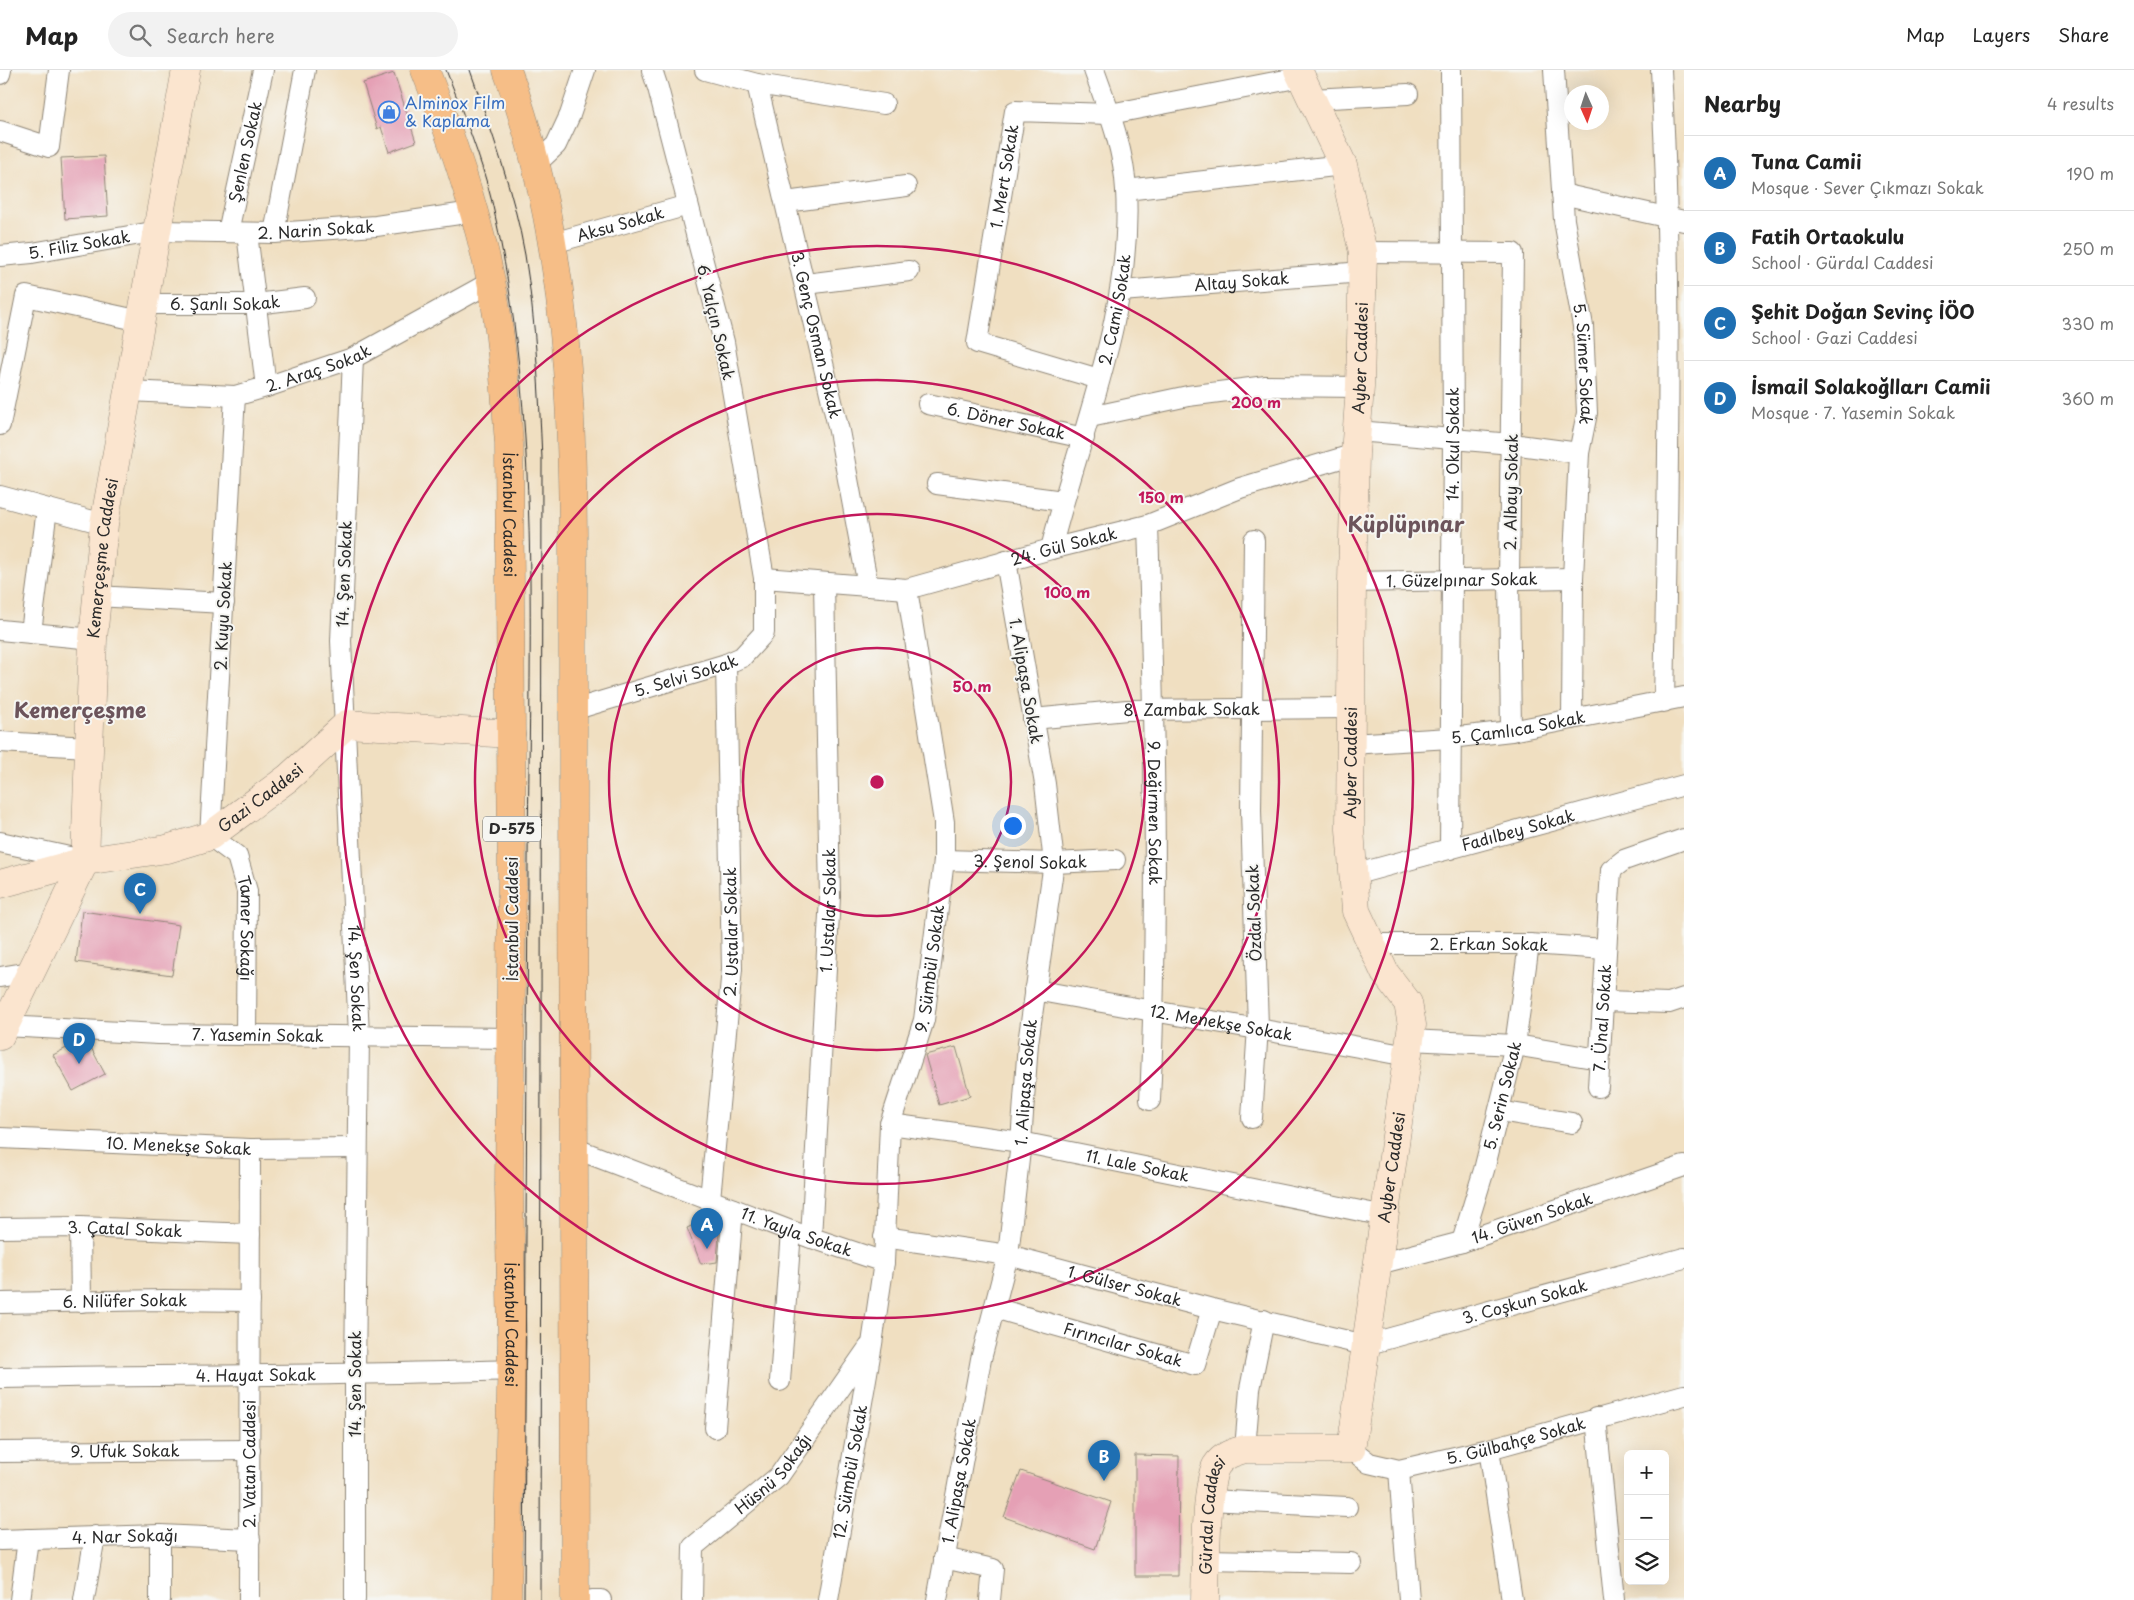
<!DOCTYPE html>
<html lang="en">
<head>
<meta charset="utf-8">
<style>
	body { margin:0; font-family:"Playpen Sans",sans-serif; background:#f2f2f2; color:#222 }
	.controls { position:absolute; right:15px; bottom:15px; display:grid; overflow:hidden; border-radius:8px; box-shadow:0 5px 20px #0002 }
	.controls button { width:45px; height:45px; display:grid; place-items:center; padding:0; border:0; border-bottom:1px solid #e0e0e0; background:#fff; color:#222; font:25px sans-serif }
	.compass { position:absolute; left:1564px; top:15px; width:45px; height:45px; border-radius:50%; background:#fff; box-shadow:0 5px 20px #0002; rotate:177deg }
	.you { position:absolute; left:1012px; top:755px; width:18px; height:18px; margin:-12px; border:4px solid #fff; border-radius:50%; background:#1a73e8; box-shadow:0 0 0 8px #1a73e833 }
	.badge { display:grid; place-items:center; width:32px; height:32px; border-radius:50%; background:#1f6fb2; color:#fff; font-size:16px; font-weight:700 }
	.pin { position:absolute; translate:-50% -41px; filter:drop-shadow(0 1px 2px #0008) }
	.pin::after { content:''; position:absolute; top:26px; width:18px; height:15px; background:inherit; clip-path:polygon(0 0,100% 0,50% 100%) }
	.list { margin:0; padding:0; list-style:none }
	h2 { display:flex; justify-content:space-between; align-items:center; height:65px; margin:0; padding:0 20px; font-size:21px }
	h2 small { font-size:16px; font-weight:400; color:#767676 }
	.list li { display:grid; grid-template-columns:32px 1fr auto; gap:15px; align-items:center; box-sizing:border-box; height:75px; padding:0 20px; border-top:1px solid #e0e0e0 }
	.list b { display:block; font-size:19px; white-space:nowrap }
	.list p { margin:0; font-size:16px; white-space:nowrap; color:#767676 }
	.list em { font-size:16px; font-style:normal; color:#767676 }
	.icon { flex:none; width:28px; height:28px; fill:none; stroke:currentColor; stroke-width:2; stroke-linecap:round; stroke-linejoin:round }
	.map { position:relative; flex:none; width:1684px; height:1530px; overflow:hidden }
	header { display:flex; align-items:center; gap:30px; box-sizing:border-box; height:70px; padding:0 25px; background:#fff; border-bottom:1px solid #e0e0e0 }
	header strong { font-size:24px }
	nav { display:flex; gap:28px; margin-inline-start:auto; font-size:18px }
	.search { width:350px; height:45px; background:#f2f2f2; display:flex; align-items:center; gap:12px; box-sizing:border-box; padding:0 18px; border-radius:28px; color:#767676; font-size:19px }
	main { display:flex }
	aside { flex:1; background:#fff }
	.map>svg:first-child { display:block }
	.building { fill:#e5a0b5 }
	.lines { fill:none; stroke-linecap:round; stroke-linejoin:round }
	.street-casing { stroke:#8e8576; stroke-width:22 }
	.secondary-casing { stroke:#8e8576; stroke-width:29 }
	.highway-casing { stroke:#8e8576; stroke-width:29 }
	.street { stroke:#fff; stroke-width:20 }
	.secondary { stroke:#fbe5cf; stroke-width:28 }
	.highway { stroke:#f6be87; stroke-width:28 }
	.tram { stroke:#2b2b2b; stroke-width:1 }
	.ring { fill:none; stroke:#c2185b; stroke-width:2.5 }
	.labels { text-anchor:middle; stroke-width:4; stroke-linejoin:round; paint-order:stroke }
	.shield { fill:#f6f6f2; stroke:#686867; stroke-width:1 }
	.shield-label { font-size:15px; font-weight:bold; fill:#2b2b2b }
	.shop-label { font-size:16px; fill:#366cbe; stroke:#f6f6f2; text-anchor:start }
	.street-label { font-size:16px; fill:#2b2b2b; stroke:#f6f6f2 }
	.district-label { font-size:21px; font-weight:bold; fill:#6c545b; stroke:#f6f6f2 }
	.centre { fill:#c2185b; stroke:#f6f6f2; stroke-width:2.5 }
	.ring-label { font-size:15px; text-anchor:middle; font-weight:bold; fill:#c2185b; stroke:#f6f6f2; stroke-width:4; stroke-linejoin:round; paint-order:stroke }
</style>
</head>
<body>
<header>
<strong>Map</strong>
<div class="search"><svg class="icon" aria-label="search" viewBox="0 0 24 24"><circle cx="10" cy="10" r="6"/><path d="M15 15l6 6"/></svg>Search here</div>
<nav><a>Map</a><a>Layers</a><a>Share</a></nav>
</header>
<main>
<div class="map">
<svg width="1684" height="1530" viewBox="0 0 1684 1530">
	<rect width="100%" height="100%" fill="#f6f6f2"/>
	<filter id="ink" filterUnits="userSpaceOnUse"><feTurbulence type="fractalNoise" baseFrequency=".02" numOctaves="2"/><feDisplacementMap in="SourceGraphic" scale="10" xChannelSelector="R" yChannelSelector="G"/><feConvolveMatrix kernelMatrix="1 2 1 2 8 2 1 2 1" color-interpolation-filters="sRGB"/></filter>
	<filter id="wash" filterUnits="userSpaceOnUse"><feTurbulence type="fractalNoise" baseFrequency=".0096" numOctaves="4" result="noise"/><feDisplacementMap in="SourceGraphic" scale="20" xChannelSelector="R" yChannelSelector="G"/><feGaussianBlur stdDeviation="1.12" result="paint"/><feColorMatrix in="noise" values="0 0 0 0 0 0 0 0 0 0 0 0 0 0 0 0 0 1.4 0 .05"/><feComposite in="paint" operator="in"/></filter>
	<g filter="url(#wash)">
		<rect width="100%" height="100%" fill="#f0dfc1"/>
		<g id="blocks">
			<g class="building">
				<polygon points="394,3 416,72 389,82 381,57 377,59 363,13"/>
				<polygon points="104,86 108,146 65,149 61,88"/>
				<polygon points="82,841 179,855 172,905 76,892"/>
				<polygon points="78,972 88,972 105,1004 73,1021 53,985"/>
				<polygon points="956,977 970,1026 939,1035 925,985"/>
				<polygon points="713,1146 719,1162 717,1192 701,1194 687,1158"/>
				<polygon points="1135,1385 1179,1386 1178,1506 1135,1506"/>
				<polygon points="1021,1401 1111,1432 1095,1479 1004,1447"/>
			</g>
		</g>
	</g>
	<g filter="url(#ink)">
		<use href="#blocks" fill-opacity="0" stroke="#8e8576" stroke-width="1"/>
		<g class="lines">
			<g class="street-casing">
				<g id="street">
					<polyline points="705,0 757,14 884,34"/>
					<path id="s1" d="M 1554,0 L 1564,150 L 1583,256 L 1587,343 L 1579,383 L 1573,508 L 1572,649"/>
					<path d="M 1661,0 C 1673,210 1668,421 1664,632"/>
					<polyline points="0,4 1,0"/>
					<path id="s2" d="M 757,14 L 839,361 L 868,516"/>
					<polyline points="1311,29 1408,24"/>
					<polyline points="0,61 49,77 59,0"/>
					<polyline points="537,93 556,75 570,45 585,0"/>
					<polyline points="1126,120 1343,95"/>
					<polyline points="1562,124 1684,151"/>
					<polyline points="786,132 906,116"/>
					<path id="s3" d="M 228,162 L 263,0"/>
					<polyline points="247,163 266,317"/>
					<polyline points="274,163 305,0"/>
					<path id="s4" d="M 553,173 L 688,135"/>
					<polyline points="1363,182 1513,183 1509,510 1511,661"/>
					<path id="s5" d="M 0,186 L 32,183 L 158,161 L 274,163 L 376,156 L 473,142"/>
					<polyline points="806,214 909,201"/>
					<path id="s6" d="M 1121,221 L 1363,202"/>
					<path id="s7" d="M 145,234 L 256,234 L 305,228"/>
					<path id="s8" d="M 353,288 L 341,571 L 359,966 L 355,1306 L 355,1530"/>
					<path id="s9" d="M 1099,309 L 977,273 L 1015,41 L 1110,44 L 1301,7"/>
					<path id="s10" d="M 129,321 L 235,326 L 266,317 L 353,288 L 491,212"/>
					<path id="s11" d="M 235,326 L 210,766 L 237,786 L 247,821 L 246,965"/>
					<path id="s12" d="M 928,334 L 1084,368"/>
					<polyline points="1090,347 1188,326 1266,316 1360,317"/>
					<polyline points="0,355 26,226 141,251"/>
					<polyline points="1357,361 1512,374 1579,383"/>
					<polyline points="937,414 1063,431"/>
					<polyline points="0,426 104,454"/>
					<path id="s13" d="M 1148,455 C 1154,646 1159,839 1150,1030"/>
					<path id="s14" d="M 1051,479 C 1080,361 1133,244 1126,120 C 1124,79 1108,39 1094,0"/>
					<path id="s15" d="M 764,508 L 907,519 L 1051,479 L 1148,455 L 1240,418 L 1355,384"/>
					<path id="s16" d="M 1352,512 L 1573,508"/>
					<polyline points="96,526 224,533"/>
					<polyline points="0,560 93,569"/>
					<polyline points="31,562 47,439"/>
					<path id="s17" d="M 573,640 L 726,594 L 742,587 L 764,563 L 764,508 L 724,272 L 658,18 L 652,0"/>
					<path id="s18" d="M 1033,649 L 1127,640 L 1350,638"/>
					<polyline points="0,672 88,677"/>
					<path id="s19" d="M 1350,674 L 1450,668 L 1511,661 L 1684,627"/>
					<polyline points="0,772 83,790"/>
					<path id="s20" d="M 1450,779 L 1453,368 L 1451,0"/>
					<path id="s21" d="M 944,790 L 1054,793 L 1115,790"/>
					<path id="s22" d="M 1353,805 L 1684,715"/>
					<path id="s23" d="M 1371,874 L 1529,874 L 1606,879"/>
					<polyline points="0,907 30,902"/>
					<path id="s24" d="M 1035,920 C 1159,943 1283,962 1407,986"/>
					<polyline points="1603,931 1669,933 1684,928"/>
					<path id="s25" d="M 4,956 L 159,964 L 511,968"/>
					<polyline points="1409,970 1515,975 1599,989"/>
					<path id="s26" d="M 1598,1017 L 1611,800 L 1624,790 L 1684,769"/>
					<polyline points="1499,1041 1572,1053"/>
					<polyline points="1252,1048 1258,957 1251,741 1254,470"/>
					<path id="s27" d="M 890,1054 L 1021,1072 L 1385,1146"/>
					<path id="s28" d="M 0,1068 L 250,1079 L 357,1078"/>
					<path id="s29" d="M 571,1077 L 791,1161 L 884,1192"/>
					<path id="s30" d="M 710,1129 L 732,899 L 726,594"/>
					<polyline points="80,1157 81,1232"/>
					<path id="s31" d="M 0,1158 L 80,1157 L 250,1164"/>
					<path id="s32" d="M 884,1167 L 1008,1185 L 1212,1239 L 1365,1275 L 1684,1188"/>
					<path id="s33" d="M 811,1168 L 830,827 L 824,513"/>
					<path id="s34" d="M 1462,1172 L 1484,1100 L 1515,975 L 1529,874"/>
					<path id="s35" d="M 1378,1194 L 1462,1172 L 1684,1096"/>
					<path id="s36" d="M 0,1233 L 163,1230 L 250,1231"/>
					<path id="s37" d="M 994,1238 L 1195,1295 L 1212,1239"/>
					<path id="s38" d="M 0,1308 C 171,1305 341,1306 512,1300"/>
					<polyline points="780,1311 791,1161"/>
					<polyline points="1596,1348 1614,1530"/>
					<polyline points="715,1358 733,1139"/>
					<polyline points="1245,1379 1250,1319 1264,1250"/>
					<path id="s39" d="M 1351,1379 L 1369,1393 L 1399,1400 L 1489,1379 L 1684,1325"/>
					<polyline points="1489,1379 1512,1530"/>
					<path id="s40" d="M 0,1382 L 250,1380"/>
					<polyline points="1399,1400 1409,1530"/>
					<polyline points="1209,1430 1347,1437"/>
					<polyline points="160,1465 160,1530"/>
					<path id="s41" d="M 0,1470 L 160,1465 L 250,1469"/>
					<polyline points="944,1488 993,1499 990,1530"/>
					<polyline points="1207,1490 1351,1493"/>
					<polyline points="20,1530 28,1469"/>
					<polyline points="84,1530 95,1466"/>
					<path id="s42" d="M 249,1530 L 250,1079"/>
					<polyline points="592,1530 601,1530"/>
					<path id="s43" d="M 692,1530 L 693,1477 L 779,1406 L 869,1277"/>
					<path id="s44" d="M 828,1530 L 872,1274 L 884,1192 L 890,1054 L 924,950 L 944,790 L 944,752 L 907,519"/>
					<path id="s45" d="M 937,1530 L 981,1289 L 1008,1185 L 1021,1072 L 1028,973 L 1054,793 L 1045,714 L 1006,491"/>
				</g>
			</g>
			<g class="secondary-casing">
				<g id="secondary">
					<path id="s46" d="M 0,814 L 85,791 L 167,779 L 210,766 L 288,708 L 347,654 L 511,664"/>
					<path id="s47" d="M 0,966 L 85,791 L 93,569 L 104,454 L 186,0"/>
					<path id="s48" d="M 1205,1530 C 1206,1502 1205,1417 1216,1396 C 1223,1385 1234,1382 1245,1379 L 1351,1379 L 1412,955 L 1408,933 L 1385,903 L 1356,841 L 1350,759 L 1352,512 L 1355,384 L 1360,317 L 1363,182 L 1343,95 L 1298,0"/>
				</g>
			</g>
			<g class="highway-casing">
				<g id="highway">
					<path id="s49" d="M 425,0 C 452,68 476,139 491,211 C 502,264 505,320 509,374 L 512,809 L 509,1117 L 512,1271 L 507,1530"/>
					<path d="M 507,0 C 568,167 574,342 573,518 C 573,588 573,657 573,727 C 573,994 572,1262 575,1530"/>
				</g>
			</g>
			<use href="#street" class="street"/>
			<use href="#secondary" class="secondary"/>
			<use href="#highway" class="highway"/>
			<g class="tram">
				<path d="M 446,0 C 463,43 481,87 492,132 C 542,345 529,577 528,795 C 527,1040 525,1285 524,1530"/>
				<path d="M 470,0 C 491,60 514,122 525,185 C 536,253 539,320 542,389 L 540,1530"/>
			</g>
		</g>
	</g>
	<g class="ring">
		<circle cx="877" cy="712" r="134"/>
		<circle cx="877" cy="712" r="268"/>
		<circle cx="877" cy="712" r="402"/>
		<circle cx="877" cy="712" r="536"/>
	</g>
	<defs>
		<g id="shop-ring" transform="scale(1.125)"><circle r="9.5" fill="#f6f6f2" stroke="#3f7fe0" stroke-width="1.5"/><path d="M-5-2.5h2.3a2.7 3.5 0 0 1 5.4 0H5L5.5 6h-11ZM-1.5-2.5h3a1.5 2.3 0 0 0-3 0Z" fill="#3f7fe0"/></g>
	</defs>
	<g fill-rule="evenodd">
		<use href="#shop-ring" x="389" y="42"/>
	</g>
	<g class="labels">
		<rect class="shield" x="483" y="746.5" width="58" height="25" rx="4"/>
		<g class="shield-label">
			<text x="512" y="764">D-575</text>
		</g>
		<g class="shop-label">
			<text x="405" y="39">Alminox Film<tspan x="405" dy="18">&amp; Kaplama</tspan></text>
		</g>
		<g class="street-label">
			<text dy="6" stroke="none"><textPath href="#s3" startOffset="82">Şenlen Sokak</textPath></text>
			<text dy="6" stroke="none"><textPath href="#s9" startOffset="296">1. Mert Sokak</textPath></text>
			<text dy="6" stroke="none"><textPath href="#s4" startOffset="70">Aksu Sokak</textPath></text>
			<text dy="6" stroke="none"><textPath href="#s5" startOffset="318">2. Narin Sokak</textPath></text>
			<text dy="6" stroke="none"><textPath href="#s5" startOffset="80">5. Filiz Sokak</textPath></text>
			<text dy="6" stroke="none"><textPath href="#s6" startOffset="121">Altay Sokak</textPath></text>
			<text dy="6" stroke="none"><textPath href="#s7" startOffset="80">6. Şanlı Sokak</textPath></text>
			<text dy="6" stroke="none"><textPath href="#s14" startOffset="248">2. Cami Sokak</textPath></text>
			<text transform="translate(716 252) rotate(77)" y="6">6. Yalçın Sokak</text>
			<text dy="6" stroke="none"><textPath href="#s2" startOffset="258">3. Genç Osman Sokak</textPath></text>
			<text dy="6" stroke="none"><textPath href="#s48" startOffset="1386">Ayber Caddesi</textPath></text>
			<text dy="6" stroke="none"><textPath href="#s1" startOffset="296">5. Sümer Sokak</textPath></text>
			<text dy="6" stroke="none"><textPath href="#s10" startOffset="194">2. Araç Sokak</textPath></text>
			<text dy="6" stroke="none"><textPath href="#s12" startOffset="80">6. Döner Sokak</textPath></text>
			<text dy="6" stroke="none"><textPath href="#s20" startOffset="405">14. Okul Sokak</textPath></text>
			<text transform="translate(1511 422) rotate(-89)" y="6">2. Albay Sokak</text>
			<text dy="6" stroke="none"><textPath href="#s49" startOffset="456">İstanbul Caddesi</textPath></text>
			<text dy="6" stroke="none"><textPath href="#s15" startOffset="306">24. Gül Sokak</textPath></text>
			<text dy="6" stroke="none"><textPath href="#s47" startOffset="498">Kemerçeşme Caddesi</textPath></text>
			<text transform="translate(344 504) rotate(-88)" y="6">14. Şen Sokak</text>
			<text dy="6" stroke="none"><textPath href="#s16" startOffset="110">1. Güzelpınar Sokak</textPath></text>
			<text transform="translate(223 546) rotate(-87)" y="6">2. Kuyu Sokak</text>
			<text dy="6" stroke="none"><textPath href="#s17" startOffset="118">5. Selvi Sokak</textPath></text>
			<text transform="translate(1026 611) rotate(80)" y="6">1. Alipaşa Sokak</text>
			<text dy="6" stroke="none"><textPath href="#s18" startOffset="159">8. Zambak Sokak</textPath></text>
			<text dy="6" stroke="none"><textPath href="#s19" startOffset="169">5. Çamlıca Sokak</textPath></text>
			<text dy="6" stroke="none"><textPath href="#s48" startOffset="981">Ayber Caddesi</textPath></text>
			<text dy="6" stroke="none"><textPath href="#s46" startOffset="279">Gazi Caddesi</textPath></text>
			<text dy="6" stroke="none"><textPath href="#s13" startOffset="288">9. Değirmen Sokak</textPath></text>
			<text dy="6" stroke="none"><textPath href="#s22" startOffset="171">Fadılbey Sokak</textPath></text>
			<text dy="6" stroke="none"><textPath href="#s21" startOffset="86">3. Şenol Sokak</textPath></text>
			<text dy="6" stroke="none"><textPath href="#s33" startOffset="328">1. Ustalar Sokak</textPath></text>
			<text transform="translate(1254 843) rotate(-92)" y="6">Özdal Sokak</text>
			<text transform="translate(512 849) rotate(-90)" y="6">İstanbul Caddesi</text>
			<text dy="6" stroke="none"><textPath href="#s11" startOffset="548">Tamer Sokağı</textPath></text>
			<text dy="6" stroke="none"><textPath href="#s30" startOffset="268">2. Ustalar Sokak</textPath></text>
			<text dy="6" stroke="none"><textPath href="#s23" startOffset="118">2. Erkan Sokak</textPath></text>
			<text dy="6" stroke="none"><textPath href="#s44" startOffset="642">9. Sümbül Sokak</textPath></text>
			<text dy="6" stroke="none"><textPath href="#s8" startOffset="621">14. Şen Sokak</textPath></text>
			<text dy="6" stroke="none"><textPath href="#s26" startOffset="69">7. Ünal Sokak</textPath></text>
			<text dy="6" stroke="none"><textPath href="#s24" startOffset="189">12. Menekşe Sokak</textPath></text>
			<text dy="6" stroke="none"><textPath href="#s25" startOffset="254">7. Yasemin Sokak</textPath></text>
			<text dy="6" stroke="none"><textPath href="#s45" startOffset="526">1. Alipaşa Sokak</textPath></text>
			<text dy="6" stroke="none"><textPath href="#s34" startOffset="152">5. Serin Sokak</textPath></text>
			<text dy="6" stroke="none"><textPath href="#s28" startOffset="179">10. Menekşe Sokak</textPath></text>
			<text dy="6" stroke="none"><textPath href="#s27" startOffset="251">11. Lale Sokak</textPath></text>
			<text dy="6" stroke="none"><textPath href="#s48" startOffset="560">Ayber Caddesi</textPath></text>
			<text dy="6" stroke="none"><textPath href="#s35" startOffset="161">14. Güven Sokak</textPath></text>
			<text dy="6" stroke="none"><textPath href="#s31" startOffset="125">3. Çatal Sokak</textPath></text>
			<text dy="6" stroke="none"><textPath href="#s29" startOffset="241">11. Yayla Sokak</textPath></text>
			<text dy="6" stroke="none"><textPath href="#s32" startOffset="246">1. Gülser Sokak</textPath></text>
			<text dy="6" stroke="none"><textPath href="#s36" startOffset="125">6. Nilüfer Sokak</textPath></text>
			<text dy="6" stroke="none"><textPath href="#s32" startOffset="659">3. Coşkun Sokak</textPath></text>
			<text dy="6" stroke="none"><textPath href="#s49" startOffset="1266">İstanbul Caddesi</textPath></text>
			<text dy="6" stroke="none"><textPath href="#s37" startOffset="134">Fırıncılar Sokak</textPath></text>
			<text dy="6" stroke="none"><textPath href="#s38" startOffset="256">4. Hayat Sokak</textPath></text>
			<text transform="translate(355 1314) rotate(-90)" y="6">14. Şen Sokak</text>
			<text dy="6" stroke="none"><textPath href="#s39" startOffset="174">5. Gülbahçe Sokak</textPath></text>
			<text dy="6" stroke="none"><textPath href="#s40" startOffset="125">9. Ufuk Sokak</textPath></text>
			<text dy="6" stroke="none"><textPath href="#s42" startOffset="136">2. Vatan Caddesi</textPath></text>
			<text dy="6" stroke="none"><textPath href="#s43" startOffset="162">Hüsnü Sokağı</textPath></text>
			<text dy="6" stroke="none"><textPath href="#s44" startOffset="130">12. Sümbül Sokak</textPath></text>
			<text dy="6" stroke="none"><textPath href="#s45" startOffset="121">1. Alipaşa Sokak</textPath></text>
			<text dy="6" stroke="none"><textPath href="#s48" startOffset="85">Gürdal Caddesi</textPath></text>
			<text dy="6" stroke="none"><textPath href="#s41" startOffset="125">4. Nar Sokağı</textPath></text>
		</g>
		<g class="district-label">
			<text x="1406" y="462">Küplüpınar</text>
			<text x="80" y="648">Kemerçeşme</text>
		</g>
	</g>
	<circle cx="877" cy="712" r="8" class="centre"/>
	<g class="ring-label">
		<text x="1256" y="338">200 m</text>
		<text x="1161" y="433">150 m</text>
		<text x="1067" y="528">100 m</text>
		<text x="972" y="622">50 m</text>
	</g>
</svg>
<div class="controls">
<button>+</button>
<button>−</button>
<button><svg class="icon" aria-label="layers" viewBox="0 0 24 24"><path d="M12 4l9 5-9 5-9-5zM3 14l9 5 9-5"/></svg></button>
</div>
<svg class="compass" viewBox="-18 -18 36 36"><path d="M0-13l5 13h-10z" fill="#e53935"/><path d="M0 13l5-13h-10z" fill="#767676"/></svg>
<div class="you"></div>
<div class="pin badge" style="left:707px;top:1179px">A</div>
<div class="pin badge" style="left:1104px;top:1411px">B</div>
<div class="pin badge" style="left:140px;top:844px">C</div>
<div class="pin badge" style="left:79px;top:994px">D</div>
</div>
<aside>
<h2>Nearby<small>4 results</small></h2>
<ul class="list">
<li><span class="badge">A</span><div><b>Tuna Camii</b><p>Mosque · Sever Çıkmazı Sokak</p></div><em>190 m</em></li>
<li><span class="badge">B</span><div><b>Fatih Ortaokulu</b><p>School · Gürdal Caddesi</p></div><em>250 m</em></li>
<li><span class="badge">C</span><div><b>Şehit Doğan Sevinç İÖO</b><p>School · Gazi Caddesi</p></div><em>330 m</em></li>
<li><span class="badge">D</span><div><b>İsmail Solakoğlları Camii</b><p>Mosque · 7. Yasemin Sokak</p></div><em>360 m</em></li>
</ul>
</aside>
</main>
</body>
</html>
